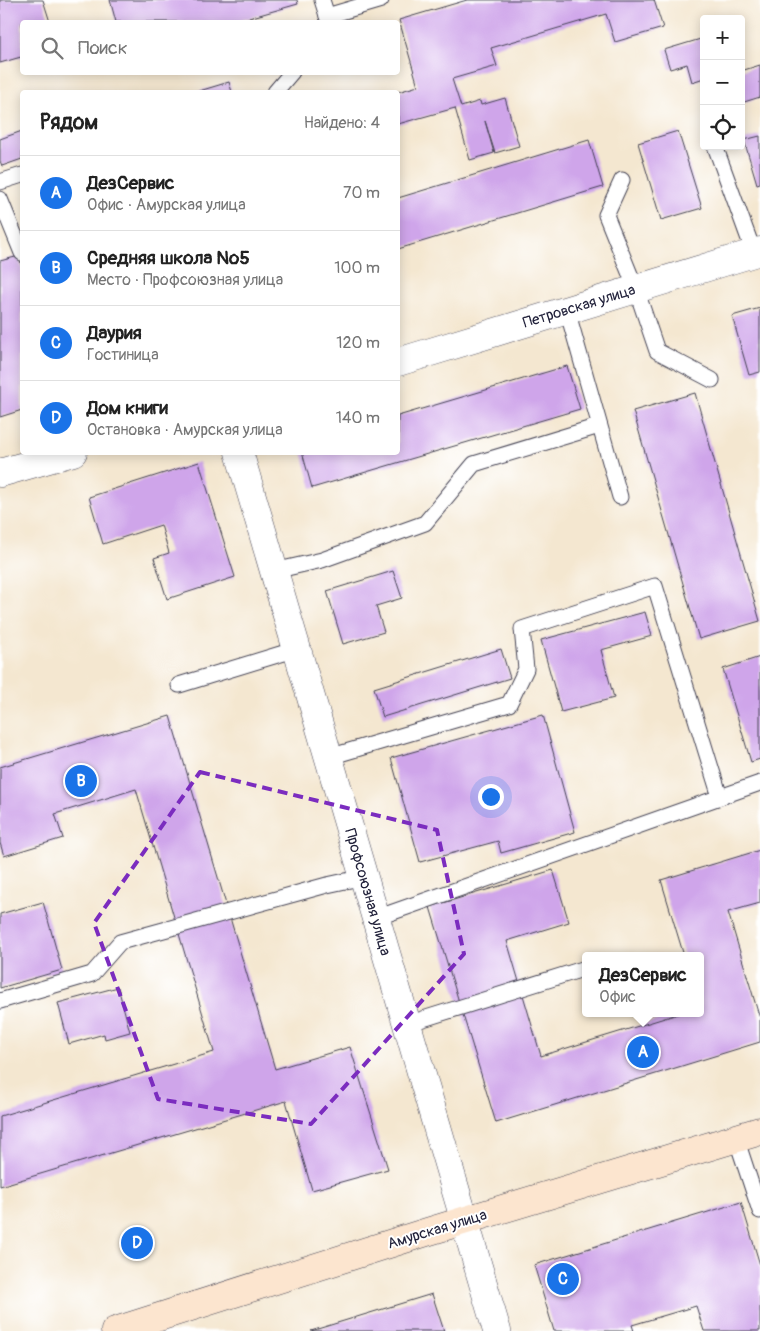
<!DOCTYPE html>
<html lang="ru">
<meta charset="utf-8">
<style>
body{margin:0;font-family:Pangolin,sans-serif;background:#f2f2f2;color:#222}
.controls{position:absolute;right:15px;top:15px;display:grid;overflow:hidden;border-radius:5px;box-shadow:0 2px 12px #0003}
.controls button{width:45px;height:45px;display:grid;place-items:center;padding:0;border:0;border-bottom:1px solid #e0e0e0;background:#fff;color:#222;font:25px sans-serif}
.you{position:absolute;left:490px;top:796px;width:18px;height:18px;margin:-12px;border:4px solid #fff;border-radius:50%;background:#1a73e8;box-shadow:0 0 0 8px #1a73e833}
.badge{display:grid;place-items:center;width:32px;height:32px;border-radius:50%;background:#1a73e8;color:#fff;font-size:16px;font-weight:700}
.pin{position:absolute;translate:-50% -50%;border:2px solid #fff;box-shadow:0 1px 5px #0006}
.popup{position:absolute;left:582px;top:952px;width:122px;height:65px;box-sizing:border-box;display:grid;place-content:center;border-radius:5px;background:#fff;filter:drop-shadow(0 1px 4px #0005);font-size:16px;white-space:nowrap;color:#767676}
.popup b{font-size:19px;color:#222}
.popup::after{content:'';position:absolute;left:50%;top:100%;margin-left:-10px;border:10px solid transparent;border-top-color:#fff}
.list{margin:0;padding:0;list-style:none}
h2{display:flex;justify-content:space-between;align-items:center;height:65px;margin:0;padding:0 20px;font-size:21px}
h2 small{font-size:16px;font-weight:400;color:#767676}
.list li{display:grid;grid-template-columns:32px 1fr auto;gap:15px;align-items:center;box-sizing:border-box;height:75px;padding:0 20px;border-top:1px solid #e0e0e0}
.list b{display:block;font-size:19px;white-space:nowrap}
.list p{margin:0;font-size:16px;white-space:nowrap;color:#767676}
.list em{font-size:16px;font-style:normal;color:#767676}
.icon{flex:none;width:28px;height:28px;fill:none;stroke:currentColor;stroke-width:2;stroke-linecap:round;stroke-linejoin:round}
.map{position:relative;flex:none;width:760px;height:1331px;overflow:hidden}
.search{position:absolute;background:#fff;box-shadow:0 2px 12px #0003;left:20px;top:20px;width:380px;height:55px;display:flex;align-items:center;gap:12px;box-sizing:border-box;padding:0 18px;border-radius:5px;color:#767676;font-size:19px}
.panel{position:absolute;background:#fff;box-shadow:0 2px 12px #0003;left:20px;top:90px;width:380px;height:365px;border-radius:5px}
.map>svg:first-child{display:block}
.building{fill:#cfa5ea}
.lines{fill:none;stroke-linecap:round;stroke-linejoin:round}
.lane-casing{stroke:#424051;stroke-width:17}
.street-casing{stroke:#424051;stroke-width:29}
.secondary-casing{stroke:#424051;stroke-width:29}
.lane{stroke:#fff;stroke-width:15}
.street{stroke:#fff;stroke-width:28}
.secondary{stroke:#fce5cf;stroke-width:28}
.marked{fill:none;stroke:#7b2cbf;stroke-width:4;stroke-dasharray:10 6;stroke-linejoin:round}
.labels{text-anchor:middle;stroke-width:4;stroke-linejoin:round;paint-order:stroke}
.street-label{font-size:15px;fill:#22223b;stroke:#fff}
</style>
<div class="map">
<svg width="760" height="1331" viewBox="0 0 760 1331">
<rect width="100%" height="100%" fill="#fff"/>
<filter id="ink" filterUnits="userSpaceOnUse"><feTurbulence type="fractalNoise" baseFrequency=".02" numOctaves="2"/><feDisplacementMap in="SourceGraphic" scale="10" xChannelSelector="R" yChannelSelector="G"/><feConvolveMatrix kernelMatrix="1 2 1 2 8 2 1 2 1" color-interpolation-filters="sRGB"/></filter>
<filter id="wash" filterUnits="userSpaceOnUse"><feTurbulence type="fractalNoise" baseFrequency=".0096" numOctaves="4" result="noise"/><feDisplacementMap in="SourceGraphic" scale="20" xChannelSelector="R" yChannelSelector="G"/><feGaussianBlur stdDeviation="1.12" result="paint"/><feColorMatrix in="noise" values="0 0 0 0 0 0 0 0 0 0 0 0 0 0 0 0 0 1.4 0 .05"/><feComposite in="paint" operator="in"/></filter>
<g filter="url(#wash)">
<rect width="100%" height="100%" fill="#f4e7d0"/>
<g id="blocks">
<!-- building -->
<g class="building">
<path d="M0,0H43L50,22H22V60L21,57L0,63Z"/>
<path d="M110,0H297L298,4L235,22H116Z"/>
<path d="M467,0H654L663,28L615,42L606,14L491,48L497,66L452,79L461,107L480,101L481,105L505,98L519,146L495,153L485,121L494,153L470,160L455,108L398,124V92L418,86L399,20Z"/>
<path d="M704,38V78L692,82L687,64L670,69L664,50Z"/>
<path d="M760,65V97L741,103V71Z"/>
<path d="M229,82L232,92H196Z"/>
<path d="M22,131V159L2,166L0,161V139Z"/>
<path d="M678,131L702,208L661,220L638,143Z"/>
<path d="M760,136V183L757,184L744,140Z"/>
<path d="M589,140L603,187L398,249V198Z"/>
<path d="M19,256L22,268V410L0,417V261Z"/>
<path d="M760,308V372L749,375L732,316Z"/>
<path d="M567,366L580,409L312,488L302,452H398V416Z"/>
<path d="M695,393L760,621L699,639L633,411Z"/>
<path d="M199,462L235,577L167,599L154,558L169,553L161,525L103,544L89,497Z"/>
<path d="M393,571L402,598L376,606L384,632L343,644L327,591Z"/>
<path d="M645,612L652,636L601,650L614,698L561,712L541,640Z"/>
<path d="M501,649L510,678L383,717L374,688Z"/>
<path d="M760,657V759L751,762L723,669Z"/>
<path d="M543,715L575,832L501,853L498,841L420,862L391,758Z"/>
<path d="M170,716L275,1069L350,1047L388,1169L312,1190L286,1101L0,1186V1116L214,1052L136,789L55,814L63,838L4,856L0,843V767Z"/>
<path d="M760,850V903L728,912L760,1019V1042L496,1123L430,907L553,870L569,922L507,941L541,1056L681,1013H700V956H684L661,880Z"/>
<path d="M43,902L62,970L0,988V914Z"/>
<path d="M118,987L130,1032L105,1039L104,1034L69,1044L58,1003Z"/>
<path d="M741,1202L760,1265V1331H704L696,1306L632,1325L634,1331H554L534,1265Z"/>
<path d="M432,1294L444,1331H311Z"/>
</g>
</g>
</g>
<g filter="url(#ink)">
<use href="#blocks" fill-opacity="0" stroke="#424051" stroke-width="1"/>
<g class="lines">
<defs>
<g id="lane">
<path d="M322,0L329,22"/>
<path d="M327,16L381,0"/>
<path d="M275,92L292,72"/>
<path d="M715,146L754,253"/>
<path d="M622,180L606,215L636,289L657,351L712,380"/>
<path d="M0,182L22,175"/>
<path d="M0,199L22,253"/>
<path d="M567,310L620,497"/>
<path d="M274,571L322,560L425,523L474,464L599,426"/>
<path d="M179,685L297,649"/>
<path d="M329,757L509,704L526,669L522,629L655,586L720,797"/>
<path d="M376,918L760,783"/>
<path d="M0,1001L92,974L120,942L327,885L364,877"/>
<path d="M407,1024L586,968"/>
<path d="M736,1138L760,1211"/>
</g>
<g id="street">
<path d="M398,362L760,251"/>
<path d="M239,452L497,1331"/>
<path d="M0,473L73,452"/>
</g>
<path id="secondary" d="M115,1331L430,1231L760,1131"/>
</defs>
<!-- lane casing -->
<use href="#lane" class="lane-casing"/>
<!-- street casing -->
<use href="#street" class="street-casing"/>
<!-- secondary casing -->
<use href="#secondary" class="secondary-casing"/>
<!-- lane -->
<use href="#lane" class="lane"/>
<!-- street -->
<use href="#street" class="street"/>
<!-- secondary -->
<use href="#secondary" class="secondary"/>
</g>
</g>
<!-- marked area -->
<path class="marked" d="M200,772L437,830L464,954L311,1124L158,1099L94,923Z"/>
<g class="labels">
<!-- street labels -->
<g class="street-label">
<text transform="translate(579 306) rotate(-17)" y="5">Петровская улица</text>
<text transform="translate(368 892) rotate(74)" y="5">Профсоюзная улица</text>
<text transform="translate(437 1229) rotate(-17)" y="5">Амурская улица</text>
</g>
</g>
</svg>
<div class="controls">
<button>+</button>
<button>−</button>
<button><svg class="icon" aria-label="locate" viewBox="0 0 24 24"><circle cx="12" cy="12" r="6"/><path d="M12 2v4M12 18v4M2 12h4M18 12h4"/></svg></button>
</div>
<div class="you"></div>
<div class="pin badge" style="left:643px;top:1052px">A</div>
<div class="popup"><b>ДезСервис</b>Офис</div>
<div class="pin badge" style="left:81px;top:781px">B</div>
<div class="pin badge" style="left:563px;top:1279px">C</div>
<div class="pin badge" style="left:137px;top:1243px">D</div>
<div class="search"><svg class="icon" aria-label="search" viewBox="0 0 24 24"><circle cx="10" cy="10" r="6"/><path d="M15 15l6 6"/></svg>Поиск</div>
<section class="panel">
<h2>Рядом<small>Найдено: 4</small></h2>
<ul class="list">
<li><span class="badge">A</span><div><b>ДезСервис</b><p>Офис · Амурская улица</p></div><em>70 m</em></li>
<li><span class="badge">B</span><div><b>Средняя школа №5</b><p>Место · Профсоюзная улица</p></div><em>100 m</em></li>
<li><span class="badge">C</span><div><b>Даурия</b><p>Гостиница</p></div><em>120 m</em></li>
<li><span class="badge">D</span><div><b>Дом книги</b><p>Остановка · Амурская улица</p></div><em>140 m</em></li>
</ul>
</section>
</div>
